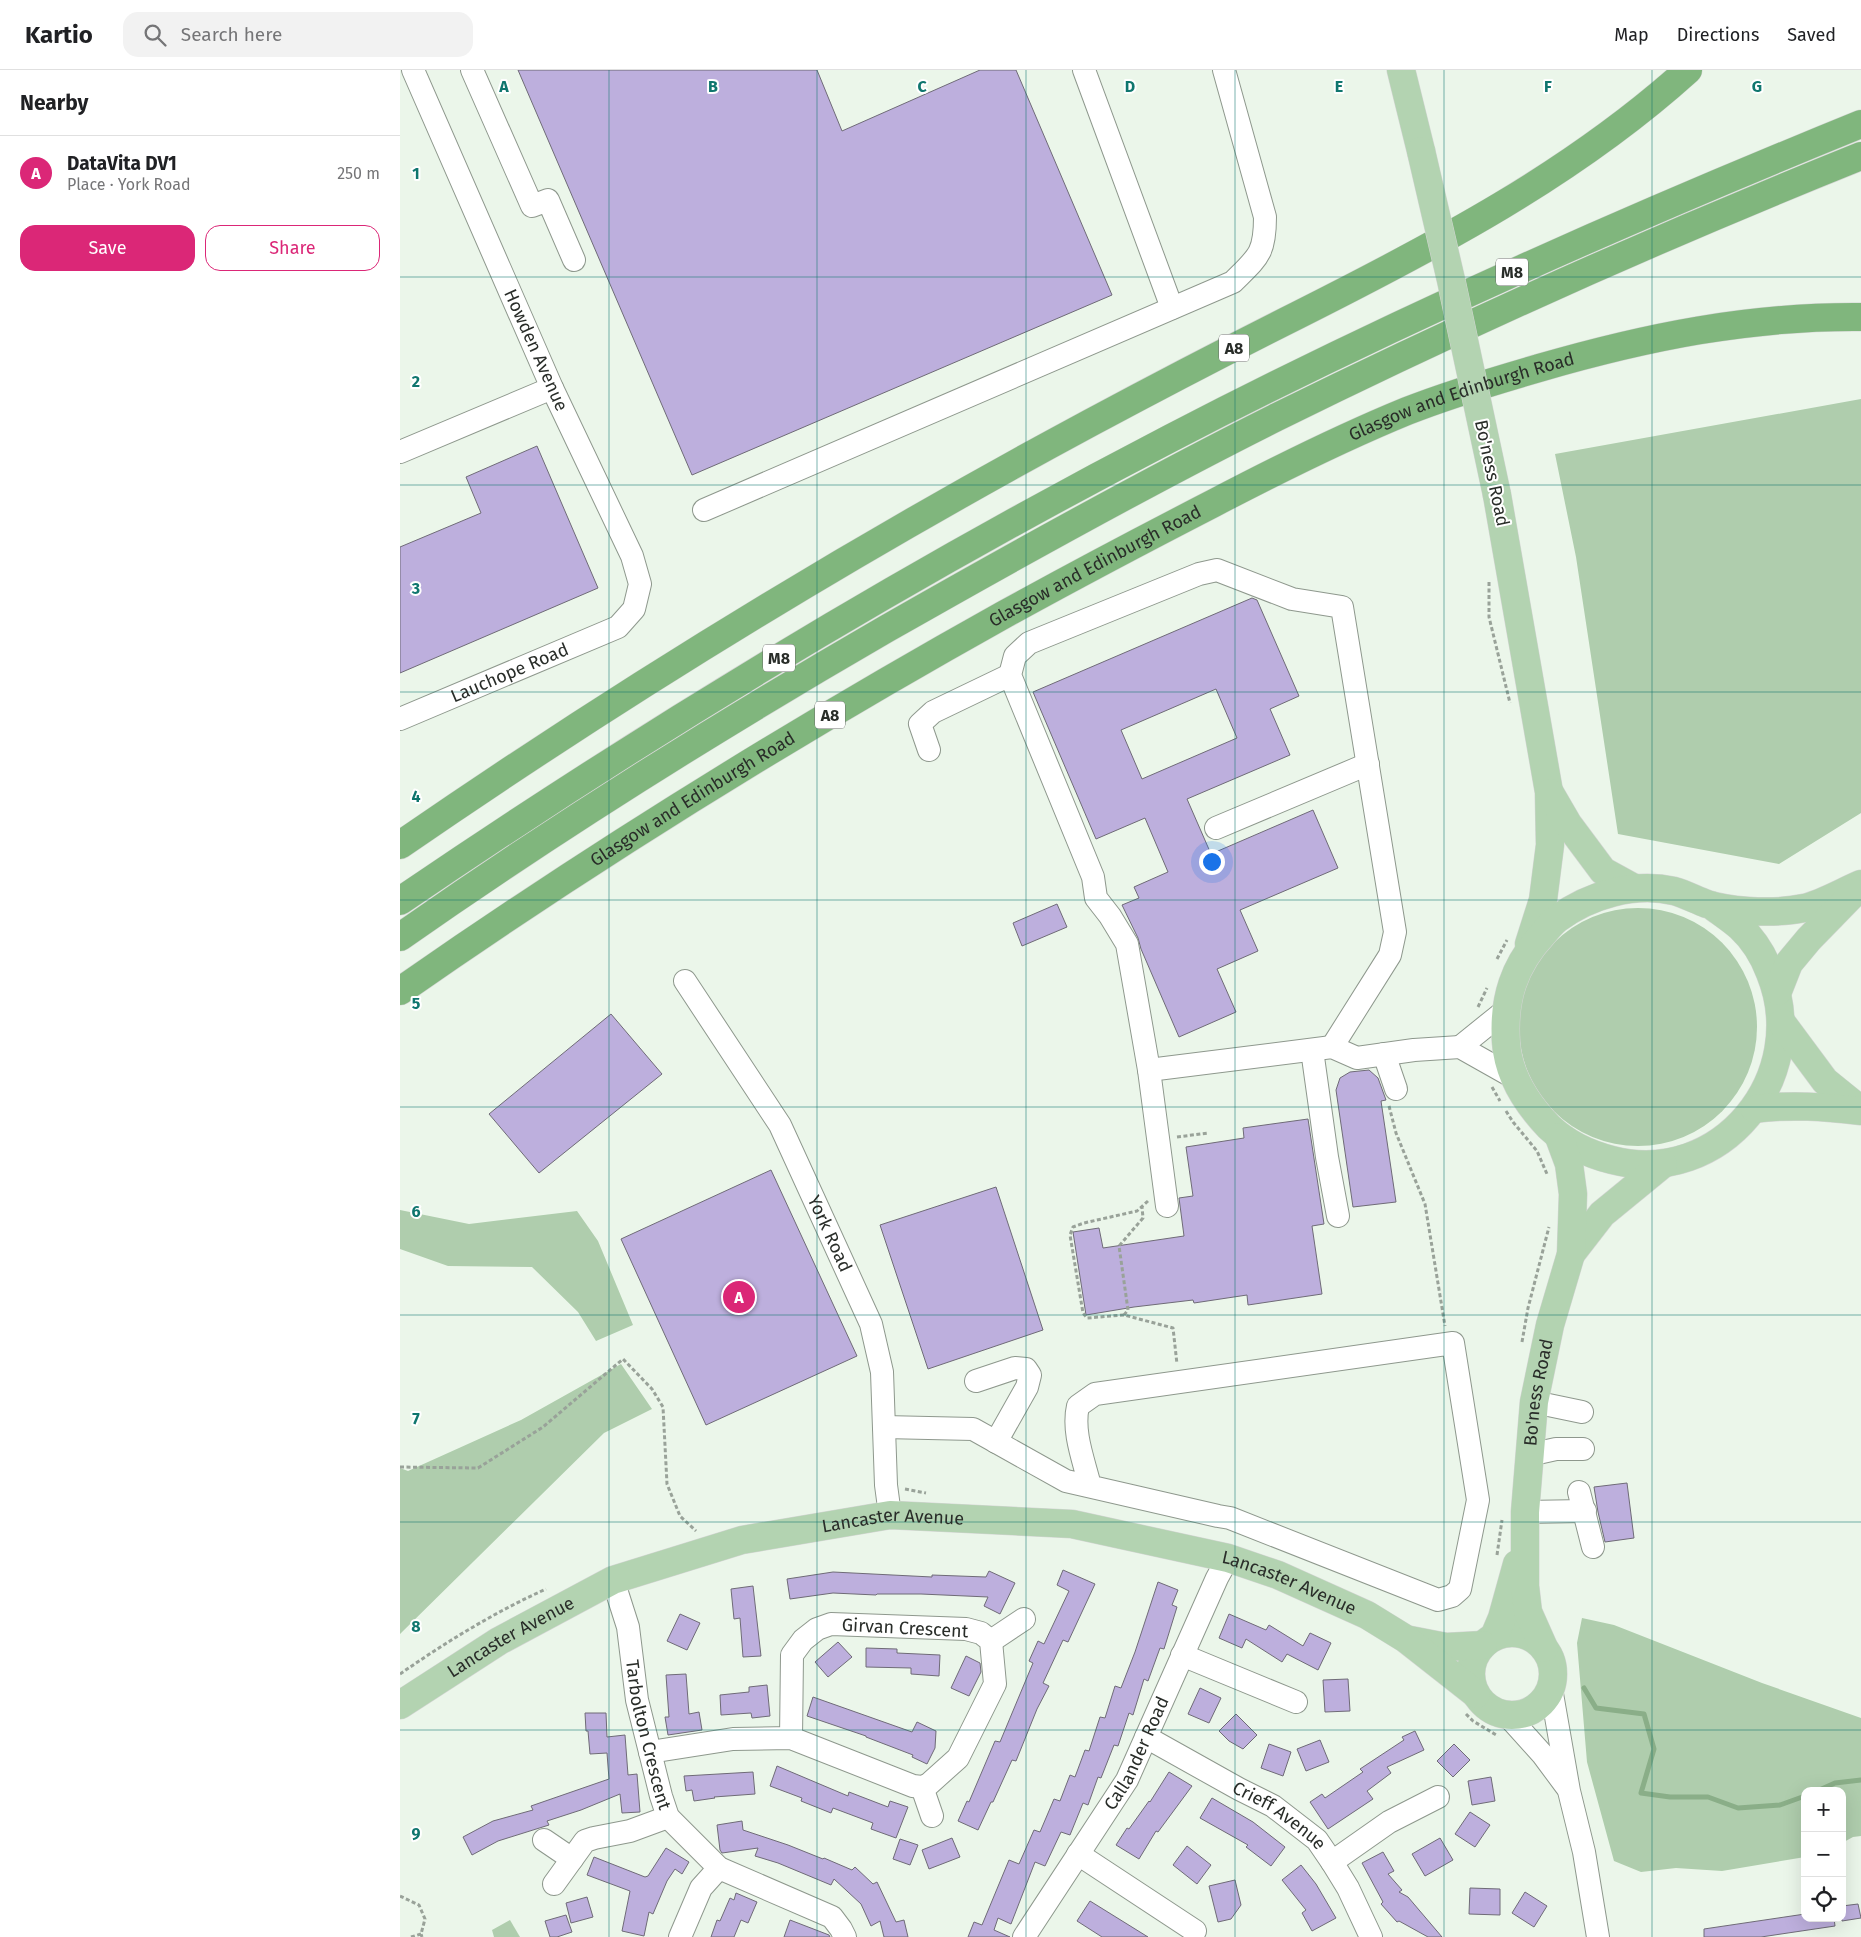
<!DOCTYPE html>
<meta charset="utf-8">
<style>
body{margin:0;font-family:"Fira Sans",sans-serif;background:#f2f2f2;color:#202124}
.controls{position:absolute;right:15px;bottom:15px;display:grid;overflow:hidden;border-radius:10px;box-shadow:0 5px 20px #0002}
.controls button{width:45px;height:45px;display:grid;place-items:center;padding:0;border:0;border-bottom:1px solid #e0e0e0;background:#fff;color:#202124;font:25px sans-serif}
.you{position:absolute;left:811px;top:791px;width:18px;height:18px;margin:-12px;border:4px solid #fff;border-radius:50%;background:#1a73e8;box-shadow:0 0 0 8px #1a73e833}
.badge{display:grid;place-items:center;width:32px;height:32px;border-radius:50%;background:#db2777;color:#fff;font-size:16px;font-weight:700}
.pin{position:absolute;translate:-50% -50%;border:2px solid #fff;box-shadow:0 1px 5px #0006}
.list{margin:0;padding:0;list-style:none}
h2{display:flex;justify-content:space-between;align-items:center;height:65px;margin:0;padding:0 20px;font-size:21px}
h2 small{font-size:16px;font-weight:400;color:#757577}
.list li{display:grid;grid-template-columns:32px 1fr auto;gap:15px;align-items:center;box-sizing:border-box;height:75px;padding:0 20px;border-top:1px solid #e0e0e0}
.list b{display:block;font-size:19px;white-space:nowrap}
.list p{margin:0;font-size:16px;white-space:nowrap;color:#757577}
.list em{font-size:16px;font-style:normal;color:#757577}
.actions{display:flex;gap:10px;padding:15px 20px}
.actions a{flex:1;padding:11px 0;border:1px solid #db2777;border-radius:15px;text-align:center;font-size:18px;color:#db2777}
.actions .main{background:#db2777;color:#fff}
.icon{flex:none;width:28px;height:28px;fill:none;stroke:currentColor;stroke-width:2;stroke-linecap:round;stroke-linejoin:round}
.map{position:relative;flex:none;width:1461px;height:1867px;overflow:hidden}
header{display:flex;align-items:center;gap:30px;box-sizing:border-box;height:70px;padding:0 25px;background:#fff;border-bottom:1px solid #e0e0e0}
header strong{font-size:24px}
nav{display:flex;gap:28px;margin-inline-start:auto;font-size:18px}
.search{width:350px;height:45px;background:#f2f2f2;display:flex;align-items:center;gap:12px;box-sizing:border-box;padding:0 18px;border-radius:15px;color:#757577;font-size:19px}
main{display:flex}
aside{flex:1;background:#fff}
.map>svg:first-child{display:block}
.green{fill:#afcdad}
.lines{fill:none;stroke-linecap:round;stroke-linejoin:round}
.stream{stroke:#8aae88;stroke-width:5}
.building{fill:#bdafdd;stroke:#6f6b77;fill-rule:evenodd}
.minor-casing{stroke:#8e988d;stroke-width:24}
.major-casing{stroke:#d4d5d4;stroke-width:29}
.highway-casing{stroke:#d4d5d4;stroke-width:29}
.path{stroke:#99a299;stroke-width:3;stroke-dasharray:4 2.5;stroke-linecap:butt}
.minor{stroke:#fff;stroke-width:22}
.major{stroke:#b3d3b1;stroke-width:28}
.highway{stroke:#80b67d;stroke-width:28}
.major-bridge-casing{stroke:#d4d5d4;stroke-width:29;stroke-linecap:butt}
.major-bridge{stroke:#b3d3b1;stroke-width:28}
.grid{fill:none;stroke:#0f766e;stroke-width:1;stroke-opacity:0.55}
.labels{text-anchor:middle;stroke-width:4;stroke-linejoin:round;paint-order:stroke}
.shield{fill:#fff;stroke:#696c69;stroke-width:1}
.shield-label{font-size:16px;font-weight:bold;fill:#292d29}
.street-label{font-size:18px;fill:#292d29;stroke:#fff}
.grid-label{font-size:16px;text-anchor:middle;font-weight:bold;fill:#0f766e;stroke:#fff;stroke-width:4;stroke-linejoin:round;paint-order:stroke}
</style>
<header>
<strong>Kartio</strong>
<div class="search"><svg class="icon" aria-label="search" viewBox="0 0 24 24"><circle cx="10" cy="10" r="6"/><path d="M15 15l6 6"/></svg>Search here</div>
<nav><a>Map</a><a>Directions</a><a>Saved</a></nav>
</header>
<main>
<aside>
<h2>Nearby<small></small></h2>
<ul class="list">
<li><span class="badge">A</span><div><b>DataVita DV1</b><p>Place · York Road</p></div><em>250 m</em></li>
</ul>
<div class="actions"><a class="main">Save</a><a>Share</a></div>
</aside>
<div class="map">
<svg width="1461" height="1867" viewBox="0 0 1461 1867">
<rect width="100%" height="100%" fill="#ebf6ea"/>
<!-- green -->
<g class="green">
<path d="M1461,329V743L1379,794L1218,764L1176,487L1155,384Z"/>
<circle cx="1238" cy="957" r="119"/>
<path d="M0,1140L69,1154L177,1141L198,1171L233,1255L196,1271L178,1242L132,1197L48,1196L0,1179Z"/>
<path d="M221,1294L252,1339L204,1363L0,1564V1398L8,1401L121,1350Z"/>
<path d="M1182,1548L1214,1555L1362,1613L1461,1648V1766L1453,1767L1442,1773V1721H1405V1787L1322,1801L1276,1798L1241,1802L1214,1791L1187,1692L1177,1573Z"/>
<path d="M110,1850L120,1867H94L92,1860Z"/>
</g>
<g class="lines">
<!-- stream -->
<g class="stream">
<path d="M1184,1618L1196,1638L1244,1644L1254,1679L1241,1723L1270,1727H1308L1338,1738L1380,1735L1405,1726"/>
<path d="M1417,1721L1435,1713L1461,1710"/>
</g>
</g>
<!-- building -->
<g class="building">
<path d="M118,0H417L442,61L580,0H616L712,225L292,405Z"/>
<path d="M137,376L198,518L0,603V477L81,443L66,407Z"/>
<path d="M852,528L857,530L899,626L870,639L890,685L787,729L811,784L913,740L938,798L840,840L858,881L817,899L836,942L779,967L741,879L738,868L722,835L739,828L734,817L768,802L745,748L696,769L633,622ZM816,619L837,668L742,709L721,660Z"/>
<path d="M657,834L667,857L622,876L613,853Z"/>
<path d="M211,944L262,1004L139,1103L89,1044Z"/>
<path d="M969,1000L978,1008L986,1030L981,1031L996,1132L953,1137L936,1020L940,1008L950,1002Z"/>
<path d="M908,1049L924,1154L912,1156L922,1224L848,1235L847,1225L794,1233L793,1230L734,1237L686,1245L673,1162L699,1158L703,1178L784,1166L779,1128L793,1126L786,1077L844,1068L843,1058Z"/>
<path d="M371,1100L457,1286L306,1355L221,1169Z"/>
<path d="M596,1117L643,1260L528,1299L480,1155Z"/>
<path d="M1227,1413L1234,1468L1205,1472L1198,1442L1194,1417Z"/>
<path d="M663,1500L695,1514L668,1572L663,1570L643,1613L649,1616L637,1639L616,1691L612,1690L593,1732H591L578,1760L558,1751L567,1731L569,1732L595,1671L600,1672L633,1593L629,1591L638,1571L644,1574L669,1521L657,1515Z"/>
<path d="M589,1501L615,1513L600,1544L584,1536L588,1527L521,1524H477L476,1525L433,1523L390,1529L387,1509L433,1502L532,1507V1505L586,1507Z"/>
<path d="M758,1512L778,1520L772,1535L777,1537L764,1579L760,1578L748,1611L744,1609L733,1645L729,1643L718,1676L714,1675L701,1708L698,1707L688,1735L683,1733L670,1765L661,1762L645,1796L635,1792L611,1854L598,1848L594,1860L610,1867H568L574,1852L582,1855L609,1790L619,1794L634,1760L640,1762L654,1729L660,1731L670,1705L675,1707L685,1680L689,1681L700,1647L705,1648L715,1616L721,1618L735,1582Z"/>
<path d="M353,1516L361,1586L343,1587L340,1548L334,1549L331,1519Z"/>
<path d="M280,1544L300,1553L287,1580L267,1571Z"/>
<path d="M829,1544L866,1560L869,1555L903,1576L910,1563L931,1573L918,1600L887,1584L882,1592L846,1569L842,1578L819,1568Z"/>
<path d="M438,1572L452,1587L428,1607L415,1592Z"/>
<path d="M466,1578L497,1579V1583L540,1585L539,1606L511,1604V1598L466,1597Z"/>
<path d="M566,1586L580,1593L581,1602L569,1626L551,1618Z"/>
<path d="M286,1604L289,1644L299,1642L302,1660L268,1665L265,1647H269L266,1605Z"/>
<path d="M948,1609L950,1641L925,1642L923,1610Z"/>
<path d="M367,1615L370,1646L352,1648L351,1643L321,1645L320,1625L349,1622V1617Z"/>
<path d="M800,1618L821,1628L809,1653L788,1644Z"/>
<path d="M413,1627L512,1662L517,1652L536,1661L535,1678L527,1694L512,1687L513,1685L466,1667V1666L407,1646Z"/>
<path d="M185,1643H206L207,1667L225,1665L228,1705L237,1704L240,1742L222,1743L220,1724L181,1740L147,1751L149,1755L98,1771L72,1785L63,1767L93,1751L133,1740L131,1736L209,1709L207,1683L190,1684L188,1661H186Z"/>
<path d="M836,1644L857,1665L843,1679L829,1671L819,1661Z"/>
<path d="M1015,1661L1024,1680L987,1697L991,1703L967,1721L973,1729L928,1759L910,1732L922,1724L925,1728L963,1702L960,1699L1004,1670L1002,1667Z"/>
<path d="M920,1670L929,1692L906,1701L897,1679Z"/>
<path d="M869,1674L891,1682L883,1706L861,1698Z"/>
<path d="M1054,1674L1070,1690L1053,1707L1037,1691Z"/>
<path d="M377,1696L448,1726L449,1722L488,1737L490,1731L508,1737L496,1768L471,1759L473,1753L433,1738L431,1743L401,1731L402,1728L370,1716Z"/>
<path d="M353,1702L355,1724L314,1727L315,1728L294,1731L292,1720L286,1721L284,1706Z"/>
<path d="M769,1702L792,1716L758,1762L756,1761L739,1789L716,1775L727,1758L729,1759L749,1731L750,1732Z"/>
<path d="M1091,1707L1095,1731L1072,1735L1068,1711Z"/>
<path d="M812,1728L853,1752L885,1777L871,1796L846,1777L848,1775L800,1748Z"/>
<path d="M1070,1742L1090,1755L1075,1777L1055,1764Z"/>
<path d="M342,1751L343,1760L388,1775L423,1789L424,1788L452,1800L455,1797L473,1814L477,1812L496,1852L504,1850L508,1867H484L480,1851L471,1856L461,1834L434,1809L431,1815L378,1793L355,1786L358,1778L322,1783L320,1780L317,1755Z"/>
<path d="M552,1768L560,1787L529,1799L522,1780Z"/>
<path d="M1040,1768L1053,1790L1025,1806L1012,1784Z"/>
<path d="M500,1769L518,1775L510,1795L493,1789Z"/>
<path d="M787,1776L811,1795L797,1814L773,1795Z"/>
<path d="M266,1778L289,1792L282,1804L275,1799L267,1811L253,1844L249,1842L244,1866L222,1861L230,1821L187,1805L194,1787L245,1807L248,1806Z"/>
<path d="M983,1782L994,1801L988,1804L1002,1820L999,1822L1008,1827L1042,1867H1028L999,1851L997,1852L981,1834L983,1832L962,1793Z"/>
<path d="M901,1795L916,1814L936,1848L912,1861L902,1843L906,1840L882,1810Z"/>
<path d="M835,1810L841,1835L831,1849L818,1852L809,1816Z"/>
<path d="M1070,1818L1100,1819V1845L1069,1844Z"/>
<path d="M1125,1822L1147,1836L1134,1857L1112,1843Z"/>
<path d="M336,1823L357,1832L348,1853L341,1850L334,1867H311L317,1850L320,1851L330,1828L334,1830Z"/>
<path d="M187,1827L193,1847L171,1853L166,1833Z"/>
<path d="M690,1831L748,1867H702L677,1851Z"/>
<path d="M1458,1834L1461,1848L1442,1851V1836Z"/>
<path d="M1405,1844V1848H1434L1435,1856L1361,1867H1304V1859Z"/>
<path d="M166,1845L172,1862L157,1867H150L145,1851Z"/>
<path d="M390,1850L429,1865L430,1867H384Z"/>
</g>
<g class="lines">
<defs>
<g id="minor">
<path d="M72,0L132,136L148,130L174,190"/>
<path d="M684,0L772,238"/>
<path d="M0,382L152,318"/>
<path d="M304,440L833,212C858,187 865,184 865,147L824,0"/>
<path id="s1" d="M0,649L218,557L234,539L240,514L232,486L152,318L13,0"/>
<path d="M529,680L520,654L533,642L610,605"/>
<path d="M816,758L968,694"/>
<path id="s2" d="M285,911L380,1055L471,1254L482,1302L486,1415L490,1445"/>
<path d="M1060,977L1106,940"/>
<path d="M912,980L927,1087L938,1146"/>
<path d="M984,984L996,1019"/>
<path d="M749,1000L932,977L957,988L1014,980L1060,977L1115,1008"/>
<path d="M767,1136L749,1000L727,874L710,846L696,828L693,807L610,605L615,586L629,573L799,504L817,500L892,529L942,537L995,862L990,885L932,977"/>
<path d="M576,1311L615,1298L626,1299L630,1305L627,1317L596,1372"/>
<path d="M1134,1332L1182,1342"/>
<path d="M484,1357L573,1359L666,1411L818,1446L830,1448L1038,1530L1052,1526L1060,1519L1078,1430L1053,1273L695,1324L678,1336C672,1362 684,1391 690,1416"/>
<path d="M1129,1385L1156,1379H1183"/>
<path d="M1179,1422L1193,1477"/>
<path d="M1125,1442L1185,1441"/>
<path id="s3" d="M213,1510L228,1557L237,1630L261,1726L268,1747L319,1798L432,1847L441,1859L445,1867"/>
<path d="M591,1571L624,1549"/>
<path d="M782,1585L896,1632"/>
<path d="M1151,1618L1169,1721L1184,1782L1198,1867"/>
<path d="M1107,1645L1143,1685L1166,1716"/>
<path id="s4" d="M746,1667L839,1719L873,1736L917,1770L932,1792L948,1818L971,1867"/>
<path d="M250,1682L333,1669L391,1668L513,1716L522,1717L529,1714L558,1688L595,1614L591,1571L581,1563L566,1559L431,1554L417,1559L403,1570L392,1585L391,1668"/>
<path d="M522,1717L532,1746"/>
<path d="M144,1770L172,1789"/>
<path d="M678,1784L795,1861"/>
<path d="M932,1792L989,1752L1038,1727"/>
<path d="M154,1814L185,1771L194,1768L230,1761L268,1747"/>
<path d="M280,1867L301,1818L319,1798"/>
<path id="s5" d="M624,1867L727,1710L817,1508L828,1488"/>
</g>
<g id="major">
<path d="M1001,0L1021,81"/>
<path d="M1097,425L1149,722L1150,775L1143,830L1129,874"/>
<path d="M1150,723L1168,754L1203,801L1234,818"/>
<path d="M1311,835C1320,842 1331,849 1340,857C1353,869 1364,887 1370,903C1412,1006 1321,1118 1212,1090C1188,1084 1167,1074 1149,1057C1127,1034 1108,1005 1106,972C1103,929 1114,895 1143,864C1147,859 1152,853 1157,849C1189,825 1234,812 1274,821C1285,824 1296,830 1307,834C1319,838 1335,840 1348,841C1366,842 1386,842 1404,838C1422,834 1444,821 1461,814"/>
<path d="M1378,921L1389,893L1409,869L1454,823"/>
<path d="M1382,953L1425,1011L1461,1040"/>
<path d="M1355,1039C1391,1034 1425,1037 1461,1041"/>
<path d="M1171,1184L1202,1144L1263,1094"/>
<circle cx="1112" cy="1604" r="41"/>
<path d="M1094,1567L1102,1548L1117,1494"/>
<path d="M1010,1570L1046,1577L1083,1575"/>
<path id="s6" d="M1144,1578L1128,1542L1125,1516V1442L1134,1332L1150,1255L1171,1184L1173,1124L1169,1094L1159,1067"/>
<path id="s7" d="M0,1635L99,1571L213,1510L342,1470L490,1445L672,1454L828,1488L878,1505L967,1545L1006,1569L1076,1624"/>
</g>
<g id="highway">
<path d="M0,775C222,622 452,481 690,353C759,316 828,280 898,245C1035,176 1173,104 1288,0"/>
<path d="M0,831C248,662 505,506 771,368C996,251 1227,149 1461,54"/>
<path d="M0,867C157,757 320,655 486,559C614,486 743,414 875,348C1067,253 1262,166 1461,86"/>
<path id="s8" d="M0,921C195,785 397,660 605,544C674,506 744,469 814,433C877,400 941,368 1007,341C1050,324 1094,311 1139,298C1246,267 1349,246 1461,247"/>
</g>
</defs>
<!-- minor casing -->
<use href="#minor" class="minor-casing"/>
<!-- major casing -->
<use href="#major" class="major-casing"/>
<!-- highway casing -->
<use href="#highway" class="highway-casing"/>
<!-- path -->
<g class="path">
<path d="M1089,512V547L1110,633"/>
<path d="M1097,889L1107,870"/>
<path d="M1078,937L1087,918"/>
<path d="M1092,1017L1100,1031"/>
<path d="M989,1036L996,1063L1025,1134L1045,1256"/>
<path d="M1106,1041L1113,1052L1137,1081L1147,1104"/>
<path d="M777,1067L808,1063"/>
<path d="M748,1131L737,1141L684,1153L673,1157L670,1165L683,1243L687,1248L724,1245L773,1258L777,1294"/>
<path d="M724,1245L728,1240L719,1176L743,1148L742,1137"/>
<path d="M1122,1272L1128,1238L1149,1157"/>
<path d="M0,1397L78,1398L143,1357L223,1289L252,1319L263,1337L267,1414L280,1446L296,1461"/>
<path d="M505,1419L526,1423"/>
<path d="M1097,1485L1102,1450"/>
<path d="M0,1604C46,1572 95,1542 146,1519"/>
<path d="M1066,1644L1073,1651L1098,1666"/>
<path d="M0,1826L19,1835L25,1849L21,1864L22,1867"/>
<path d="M11,1867L21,1864"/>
</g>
<!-- minor -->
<use href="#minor" class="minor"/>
<!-- major -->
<use href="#major" class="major"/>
<!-- highway -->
<use href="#highway" class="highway"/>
<defs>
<path id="major-bridge" d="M1021,81L1051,210L1097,425"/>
</defs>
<!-- major-bridge casing -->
<use href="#major-bridge" class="major-bridge-casing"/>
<!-- major-bridge -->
<use href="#major-bridge" class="major-bridge"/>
</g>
<!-- grid -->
<path class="grid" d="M209,0V1867M417,0V1867M626,0V1867M835,0V1867M1044,0V1867M1252,0V1867M0,207H1461M0,415H1461M0,622H1461M0,830H1461M0,1037H1461M0,1245H1461M0,1452H1461M0,1660H1461"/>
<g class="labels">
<!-- shield labels -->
<g class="shield">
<rect x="1096" y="188.5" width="32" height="27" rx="4"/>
<rect x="819" y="264.5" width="30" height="27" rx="4"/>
<rect x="363" y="574.5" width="32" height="27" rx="4"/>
<rect x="415" y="631.5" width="30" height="27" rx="4"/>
</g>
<g class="shield-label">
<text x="1112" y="208">M8</text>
<text x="834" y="284">A8</text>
<text x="379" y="594">M8</text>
<text x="430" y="651">A8</text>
</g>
<!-- street labels -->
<g class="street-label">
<text transform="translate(136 280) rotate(66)" y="6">Howden Avenue</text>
<text dy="6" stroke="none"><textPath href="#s8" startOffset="1220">Glasgow and Edinburgh Road</textPath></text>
<text transform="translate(1092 403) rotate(78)" y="6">Bo'ness Road</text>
<text dy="6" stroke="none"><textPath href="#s8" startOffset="815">Glasgow and Edinburgh Road</textPath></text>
<text dy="6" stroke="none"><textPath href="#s1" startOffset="119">Lauchope Road</textPath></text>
<text dy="6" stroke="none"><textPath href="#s8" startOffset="350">Glasgow and Edinburgh Road</textPath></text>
<text dy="6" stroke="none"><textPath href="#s2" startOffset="292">York Road</textPath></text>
<text dy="6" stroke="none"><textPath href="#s6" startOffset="260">Bo'ness Road</textPath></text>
<text dy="6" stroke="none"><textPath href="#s7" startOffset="535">Lancaster Avenue</textPath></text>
<text dy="6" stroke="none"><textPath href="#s7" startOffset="940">Lancaster Avenue</textPath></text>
<text transform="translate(505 1558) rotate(3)" y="6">Girvan Crescent</text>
<text dy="6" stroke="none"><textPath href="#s7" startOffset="130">Lancaster Avenue</textPath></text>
<text dy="6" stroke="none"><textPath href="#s3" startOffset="159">Tarbolton Crescent</textPath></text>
<text dy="6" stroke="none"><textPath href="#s5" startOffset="216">Callander Road</textPath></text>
<text dy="6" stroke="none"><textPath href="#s4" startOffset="155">Crieff Avenue</textPath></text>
</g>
</g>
<g class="grid-label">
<text x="104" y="22">A</text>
<text x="313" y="22">B</text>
<text x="522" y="22">C</text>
<text x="730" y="22">D</text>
<text x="939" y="22">E</text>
<text x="1148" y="22">F</text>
<text x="1357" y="22">G</text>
<text x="16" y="109">1</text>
<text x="16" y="317">2</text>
<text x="16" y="524">3</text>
<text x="16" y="732">4</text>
<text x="16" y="939">5</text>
<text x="16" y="1147">6</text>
<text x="16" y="1354">7</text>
<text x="16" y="1562">8</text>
<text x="16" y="1769">9</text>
</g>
</svg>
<div class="controls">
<button>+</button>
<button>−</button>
<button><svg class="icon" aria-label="locate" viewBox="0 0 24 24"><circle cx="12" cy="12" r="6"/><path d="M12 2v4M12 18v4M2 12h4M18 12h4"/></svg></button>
</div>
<div class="you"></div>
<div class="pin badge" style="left:339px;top:1227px">A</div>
</div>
</main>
